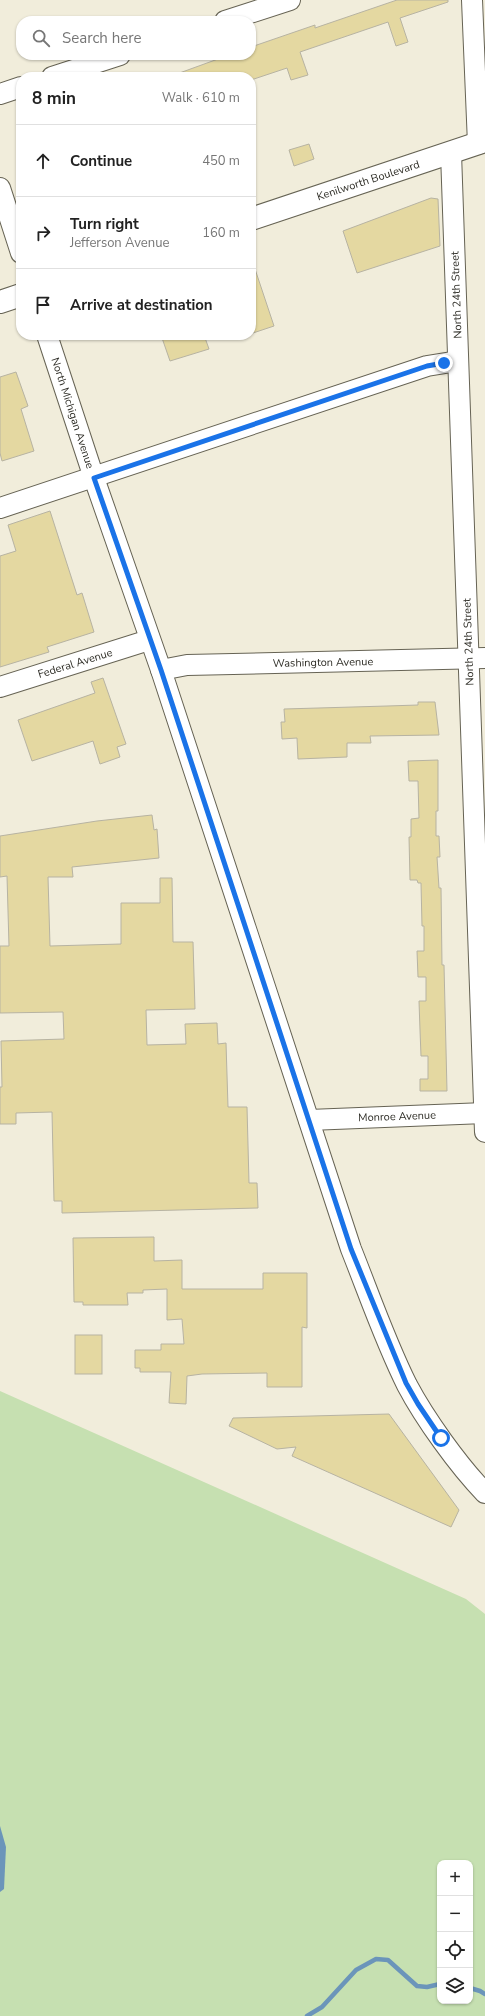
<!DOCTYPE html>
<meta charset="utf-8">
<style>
body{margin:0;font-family:"Nunito Sans",sans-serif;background:#f6f6f6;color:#222}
.controls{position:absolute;right:12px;bottom:12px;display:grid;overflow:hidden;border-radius:8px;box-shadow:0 1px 3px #0004}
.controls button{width:36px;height:36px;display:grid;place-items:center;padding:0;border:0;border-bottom:1px solid #e0e0e0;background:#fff;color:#222;font:20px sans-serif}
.stop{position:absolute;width:12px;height:12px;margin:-9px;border:3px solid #1a73e8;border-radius:50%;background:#fff}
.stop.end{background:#1a73e8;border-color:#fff;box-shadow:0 1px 4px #0008}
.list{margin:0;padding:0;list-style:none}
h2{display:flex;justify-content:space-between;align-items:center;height:52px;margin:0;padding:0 16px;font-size:17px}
h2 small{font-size:13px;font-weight:400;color:#767676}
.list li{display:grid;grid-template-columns:26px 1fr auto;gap:12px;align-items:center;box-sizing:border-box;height:72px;padding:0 16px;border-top:1px solid #e0e0e0}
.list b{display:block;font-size:15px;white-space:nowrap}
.list p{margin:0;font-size:13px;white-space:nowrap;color:#767676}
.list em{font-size:13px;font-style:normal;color:#767676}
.icon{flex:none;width:22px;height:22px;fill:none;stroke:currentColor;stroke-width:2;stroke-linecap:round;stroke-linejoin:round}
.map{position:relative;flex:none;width:485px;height:2016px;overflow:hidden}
.search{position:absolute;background:#fff;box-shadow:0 1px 3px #0004;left:16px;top:16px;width:240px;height:44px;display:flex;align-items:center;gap:10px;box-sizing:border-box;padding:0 14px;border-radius:16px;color:#767676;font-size:15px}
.panel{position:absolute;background:#fff;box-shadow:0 1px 3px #0004;left:16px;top:72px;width:240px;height:268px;border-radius:16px}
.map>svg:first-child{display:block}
.green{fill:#c6e0b1;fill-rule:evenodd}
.water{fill:#6b95ba}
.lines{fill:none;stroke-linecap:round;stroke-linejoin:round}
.stream{stroke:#6b95ba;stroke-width:4.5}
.building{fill:#e4d8a1;stroke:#b7b3a2}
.minor-casing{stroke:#666354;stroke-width:22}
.major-casing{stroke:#666354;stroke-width:24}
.minor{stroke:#fff;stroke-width:20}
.major{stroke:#fff;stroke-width:22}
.route{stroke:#1a73e8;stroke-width:5}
.labels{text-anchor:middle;stroke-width:4;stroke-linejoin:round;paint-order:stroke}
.street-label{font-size:11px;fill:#2e2d26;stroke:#fff}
</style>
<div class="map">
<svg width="485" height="2016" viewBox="0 0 485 2016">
<rect width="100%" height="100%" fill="#f1eddb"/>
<!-- green -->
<path class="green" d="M0,1391L466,1599L485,1614V2016H0ZM440,1863H470V2001H440Z"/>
<!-- water -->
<path class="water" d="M0,1826L6,1847L4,1889L0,1892Z"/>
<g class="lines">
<!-- stream -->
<g class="stream">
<path d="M470,1988L480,1991L485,1994"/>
<path d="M307,2016L322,2007L356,1970L376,1959L388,1960L417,1986L427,1987L440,1984"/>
</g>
</g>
<!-- building -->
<g class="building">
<path d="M397,0H448V2L400,18L408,42L396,46L388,22L300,52L308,75L291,80L287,68L251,80V77H174V75L229,55H251V47L315,25V28Z"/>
<path d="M309,144L314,159L294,166L289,150Z"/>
<path d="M431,198L438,199L440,246L357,273L343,231Z"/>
<path d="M251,263H253L274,326L253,333L251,326Z"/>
<path d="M161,335H204L209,349L170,361Z"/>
<path d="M16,372L28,406L21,409L34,451L2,461L0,453V377Z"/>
<path d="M50,511L77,595L82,593L94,632L47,647L49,652L0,667V556L16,551L8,525Z"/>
<path d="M103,678L126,744L117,747L120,757L100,764L93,741L32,761L18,720L95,693L91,682Z"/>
<path d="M418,702H435L439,735L370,736L371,743H347V757L298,759L297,738L282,739L281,722H285L284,709L387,706L418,705Z"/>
<path d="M438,760V811H436V836H439L440,857H437L439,888H441L442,965H444L447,1091H420V1079H428V1056H421L420,1030L419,1001H426V977H418L417,951H424V926H422L421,883H418L417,880H410L409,837H411V819L419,818L418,781H409L408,761Z"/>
<path d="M152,815L154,830L157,829L159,858L72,867L73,877H48L50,946L121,944V903H160V878H172L173,942H193L195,1009L146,1010L147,1045L186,1044L185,1024L217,1023L218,1044L226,1043L228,1107H247L249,1183H257L258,1208L62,1213V1201H54L52,1112L16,1113V1124H0V1087H2L1,1041L64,1039L63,1012L0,1013V946H9L7,876L0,877V836L97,821Z"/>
<path d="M154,1237V1261L182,1260V1289H263V1273H307V1328L302,1327V1387H267V1373L202,1374L187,1376L186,1404L169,1403L171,1372H140V1368H135V1350H161V1344H184L182,1319L167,1320V1289L143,1290V1293H127L128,1305H83V1302H74L73,1238Z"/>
<rect x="75" y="1335" width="27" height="39"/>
<path d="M389,1414L459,1510L451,1527L292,1456L296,1447L277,1449L229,1426L233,1418Z"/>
</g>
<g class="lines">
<defs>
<g id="minor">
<path d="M472,0L478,144"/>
<path d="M225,21L290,0"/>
<path d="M52,77L120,55"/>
<path d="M0,94L21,87"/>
<path d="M451,153L485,1132"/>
<path d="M0,188L21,253"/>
<path d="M47,335L94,478L161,670L351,1249C369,1294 385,1341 407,1385C425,1419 458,1465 485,1493"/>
<path d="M0,508L427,366L458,361"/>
<path d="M161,670L187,665L485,658"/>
<path d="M0,687L149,640"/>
<path d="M309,1120L485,1113"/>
</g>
<g id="major">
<path d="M251,219L485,141"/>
<path d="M0,302L21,295"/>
</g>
</defs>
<!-- minor casing -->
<use href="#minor" class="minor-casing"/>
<!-- major casing -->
<use href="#major" class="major-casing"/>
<!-- minor -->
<use href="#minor" class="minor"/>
<!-- major -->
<use href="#major" class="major"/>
</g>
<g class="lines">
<!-- route -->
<path class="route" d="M441,1438L418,1404L406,1383L351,1249L161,670L94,478L427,366L444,363"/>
</g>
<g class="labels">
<!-- street labels -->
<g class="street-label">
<text transform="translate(368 180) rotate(-18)" y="4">Kenilworth Boulevard</text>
<text transform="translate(456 295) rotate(-92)" y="4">North 24th Street</text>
<text transform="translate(73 413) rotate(72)" y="4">North Michigan Avenue</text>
<text transform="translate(468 642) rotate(-92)" y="4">North 24th Street</text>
<text transform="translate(323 662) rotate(-1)" y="4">Washington Avenue</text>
<text transform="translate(75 663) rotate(-17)" y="4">Federal Avenue</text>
<text transform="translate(397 1116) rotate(-2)" y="4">Monroe Avenue</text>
</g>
</g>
</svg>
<div class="controls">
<button>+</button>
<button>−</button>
<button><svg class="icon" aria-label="locate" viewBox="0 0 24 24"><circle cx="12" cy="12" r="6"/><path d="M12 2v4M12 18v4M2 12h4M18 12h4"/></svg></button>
<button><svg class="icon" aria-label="layers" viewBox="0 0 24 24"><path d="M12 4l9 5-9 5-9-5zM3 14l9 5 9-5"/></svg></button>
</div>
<div class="stop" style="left:441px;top:1438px"></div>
<div class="stop end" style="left:444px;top:363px"></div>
<div class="search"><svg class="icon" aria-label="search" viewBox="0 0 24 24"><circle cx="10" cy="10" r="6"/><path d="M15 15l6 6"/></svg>Search here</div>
<section class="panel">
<h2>8 min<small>Walk · 610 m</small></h2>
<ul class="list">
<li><svg class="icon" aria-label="ahead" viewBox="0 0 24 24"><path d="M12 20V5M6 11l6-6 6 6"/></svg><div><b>Continue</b></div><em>450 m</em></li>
<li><svg class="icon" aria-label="right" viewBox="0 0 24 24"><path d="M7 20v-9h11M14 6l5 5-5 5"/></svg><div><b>Turn right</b><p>Jefferson Avenue</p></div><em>160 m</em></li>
<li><svg class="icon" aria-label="arrive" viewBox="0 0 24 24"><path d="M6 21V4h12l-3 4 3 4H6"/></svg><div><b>Arrive at destination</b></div></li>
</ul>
</section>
</div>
